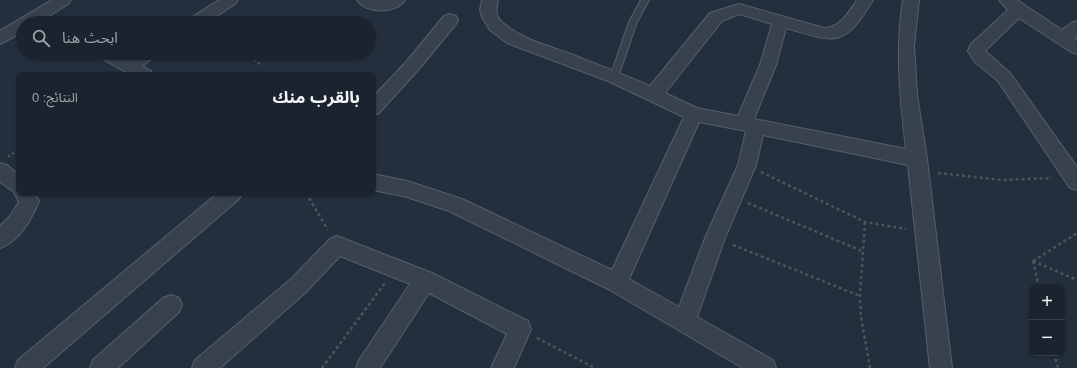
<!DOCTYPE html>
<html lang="ar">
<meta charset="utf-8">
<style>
body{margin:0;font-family:Helvetica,"Noto Sans Arabic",sans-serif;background:#242b36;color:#f1f3f6;direction:rtl}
.controls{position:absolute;right:12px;bottom:12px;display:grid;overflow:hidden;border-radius:8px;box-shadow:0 1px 3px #0004}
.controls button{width:36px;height:36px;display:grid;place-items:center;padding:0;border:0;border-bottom:1px solid #39404a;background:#1b232e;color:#f1f3f6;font:20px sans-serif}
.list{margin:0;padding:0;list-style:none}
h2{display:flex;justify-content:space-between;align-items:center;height:52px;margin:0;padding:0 16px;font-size:17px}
h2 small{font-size:13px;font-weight:400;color:#a0a4aa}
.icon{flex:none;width:22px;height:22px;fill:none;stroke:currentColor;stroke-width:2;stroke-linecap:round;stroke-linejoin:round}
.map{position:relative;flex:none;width:1077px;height:368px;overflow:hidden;direction:ltr}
.search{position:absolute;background:#1b232e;box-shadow:0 1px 3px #0004;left:16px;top:16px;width:360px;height:44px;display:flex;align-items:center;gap:10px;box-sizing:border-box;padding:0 14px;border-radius:22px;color:#a0a4aa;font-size:15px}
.panel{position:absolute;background:#1b232e;box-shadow:0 1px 3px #0004;left:16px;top:72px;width:360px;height:124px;border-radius:8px;direction:rtl}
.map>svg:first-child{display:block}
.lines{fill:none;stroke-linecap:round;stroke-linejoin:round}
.lane-casing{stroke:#565f6c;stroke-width:2}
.street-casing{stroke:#565f6c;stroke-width:2}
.path-far1{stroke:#44595c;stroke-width:2;stroke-dasharray:2.5 2.5;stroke-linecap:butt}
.path{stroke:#44595c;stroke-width:2.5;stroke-dasharray:3 3;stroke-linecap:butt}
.lane{fill:#38414e;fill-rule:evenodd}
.street{fill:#38414e;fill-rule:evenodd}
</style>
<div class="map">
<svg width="1077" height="368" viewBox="0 0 1077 368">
<rect width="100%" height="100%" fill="#242f3e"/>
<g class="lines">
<defs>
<path id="lane" d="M641,0H649L637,22L618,77L614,80L611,79L610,77L629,22Z"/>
<g id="street">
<path d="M52,0H71L68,4L38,23H23V32L0,44V31Z"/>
<path d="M219,0H238L235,4L206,23H187L189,19Z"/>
<path d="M357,0H405C396,14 366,14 357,0Z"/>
<path d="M482,0H498C496,9 495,16 502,22C520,39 546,45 568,53C596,64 623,74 650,86L710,13L739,4L824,28C841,27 848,13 857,0H873C844,48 836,43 786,28L776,65L754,119L906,149C900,99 895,50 903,0H919L914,46L917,95L927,159L952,368H930L908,165L763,135L756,165L725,238L697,317L773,360L776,368H743L610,290L449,211L407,197L373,190V174L407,181L462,199L612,270L684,117L608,81L507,43L490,30L482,17L480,10ZM739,14L772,24L760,65L738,116L697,108L665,93L722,21ZM699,122L746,131L738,165L705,238L679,307L629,279Z"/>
<path d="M999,0H1017L1062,30L1071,23L1077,21V35L1074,38L1077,40V54L1071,52L1019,18L985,51L1010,73L1077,167V190L1070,188L998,81L975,62L968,51L971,44L1008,10Z"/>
<path d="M450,14L456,16L458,20L456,24L418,70L379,113L373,115V97L406,62L444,16Z"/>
<path d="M97,53H119L128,58L136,53H156L154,57L142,66L151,71L153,75H131L99,57Z"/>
<path d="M0,163L7,165L19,175V193H34L39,201C31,220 20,241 0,248V226L10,216L19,202L14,192L0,182Z"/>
<path d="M218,193H242L239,199L43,368H15L18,360Z"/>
<path d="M337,236L432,273L528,321L531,329L514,368H491L507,334L429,293L380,368H356L359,360L410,284L340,256L305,293L220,368H192L195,360L291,279L330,239Z"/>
<path d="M171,295L179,298L182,305L179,312L118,368H90L93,360L163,298Z"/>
</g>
</defs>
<!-- lane casing -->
<use href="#lane" class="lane-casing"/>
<!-- street casing -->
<use href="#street" class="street-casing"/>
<!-- path-far1 -->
<g class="path-far1">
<path d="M246,53L262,66"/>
<path d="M8,157L19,149"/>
</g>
<!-- path -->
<g class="path">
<path d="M761,172L865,222L906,229"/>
<path d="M938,173L1002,180L1052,178"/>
<path d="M306,193L328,230"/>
<path d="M748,203L862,251"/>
<path d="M865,222L860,296L861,317L870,368"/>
<path d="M733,245L860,296"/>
<path d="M1033,261L1077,233"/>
<path d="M1033,261L1077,280"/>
<path d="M1033,261L1039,287"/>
<path d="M537,338L595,368"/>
<path d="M1054,353L1058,368"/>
<path d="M322,368L385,283"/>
</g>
<!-- lane -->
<use href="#lane" class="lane"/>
<!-- street -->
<use href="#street" class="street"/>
</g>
</svg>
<div class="controls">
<button>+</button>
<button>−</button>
</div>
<div class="search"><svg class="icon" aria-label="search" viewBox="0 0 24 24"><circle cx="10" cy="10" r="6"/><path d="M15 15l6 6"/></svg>ابحث هنا</div>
<section class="panel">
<h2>بالقرب منك<small>النتائج: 0</small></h2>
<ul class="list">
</ul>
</section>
</div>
